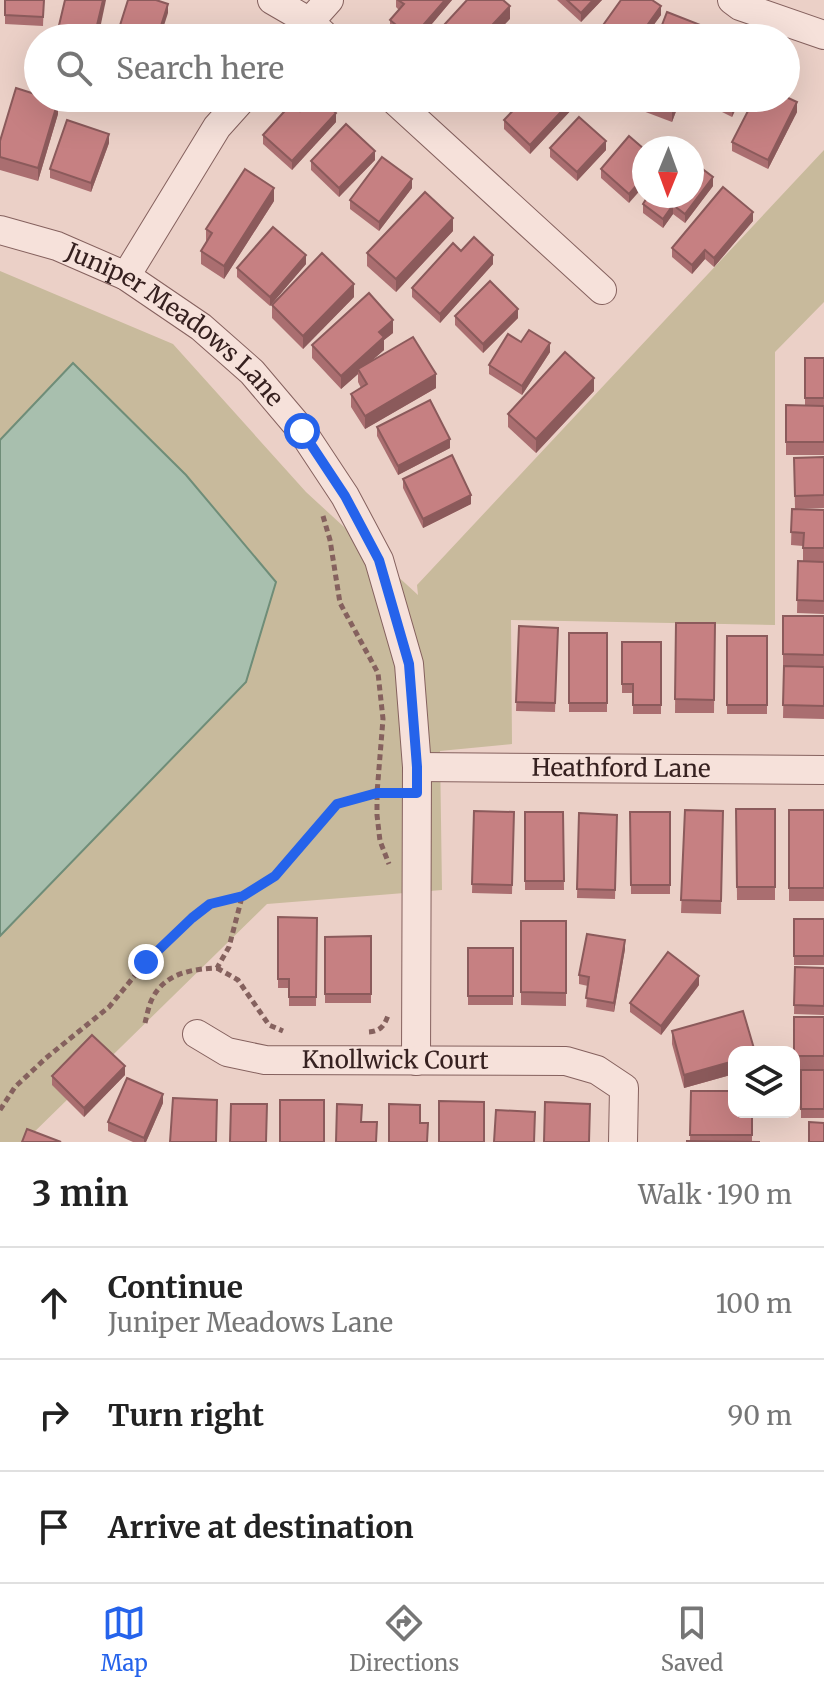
<!DOCTYPE html>
<meta charset="utf-8">
<style>
body{margin:0;font-family:Merriweather,serif;background:#f6f6f6;color:#222}
.controls{position:absolute;right:24px;bottom:24px;display:grid;overflow:hidden;border-radius:16px;box-shadow:0 8px 32px #0002}
.controls button{width:72px;height:72px;display:grid;place-items:center;padding:0;border:0;border-bottom:2px solid #e0e0e0;background:#fff;color:#222;font:40px sans-serif}
.compass{position:absolute;left:632px;top:136px;width:72px;height:72px;border-radius:50%;background:#fff;box-shadow:0 8px 32px #0002;rotate:181deg}
.stop{position:absolute;width:24px;height:24px;margin:-18px;border:6px solid #2563eb;border-radius:50%;background:#fff}
.stop.end{background:#2563eb;border-color:#fff;box-shadow:0 2px 8px #0008}
.list{margin:0;padding:0;list-style:none}
h2{display:flex;justify-content:space-between;align-items:center;height:104px;margin:0;padding:0 32px;font-size:34px}
h2 small{font-size:26px;font-weight:400;color:#767676}
.list li{display:grid;grid-template-columns:52px 1fr auto;gap:24px;align-items:center;box-sizing:border-box;height:112px;padding:0 32px;border-top:2px solid #e0e0e0}
.list b{display:block;font-size:30px;white-space:nowrap}
.list p{margin:0;font-size:26px;white-space:nowrap;color:#767676}
.list em{font-size:26px;font-style:normal;color:#767676}
.icon{flex:none;width:44px;height:44px;fill:none;stroke:currentColor;stroke-width:2;stroke-linecap:round;stroke-linejoin:round}
.map{position:relative;flex:none;width:824px;height:1142px;overflow:hidden}
.search{position:absolute;background:#fff;box-shadow:0 8px 32px #0002;left:24px;right:24px;top:24px;height:88px;display:flex;align-items:center;gap:20px;box-sizing:border-box;padding:0 28px;border-radius:44px;color:#767676;font-size:30px}
.sheet{height:440px;background:#fff}
nav{display:flex;justify-content:space-around;align-items:center;box-sizing:border-box;height:112px;border-top:2px solid #e0e0e0;background:#fff;font-size:22px;color:#767676}
nav a{display:grid;justify-items:center;gap:4px}
nav .on{color:#2563eb}
.map>svg:first-child{display:block}
.green{fill:#c8ba9c}
.water{fill:#a8bfae;stroke:#6f8d78;stroke-width:2}
.lines{fill:none;stroke-linecap:round;stroke-linejoin:round}
.minor-casing{stroke:#85615e;stroke-width:30}
.path{stroke:#85615e;stroke-width:5;stroke-dasharray:6 4;stroke-linecap:butt}
.minor{stroke:#f6e1da;stroke-width:28}
.wall{fill:#aa6e70}
.shaded-wall{fill:#8b5a5b}
.building{fill:#c68082;stroke:#8b5a5b;stroke-width:2}
.route{stroke:#2563eb;stroke-width:10}
.labels{text-anchor:middle;stroke-width:6;stroke-linejoin:round;paint-order:stroke}
.street-label{font-size:24px;fill:#362120;stroke:#f3ded6}
</style>
<div class="map">
<svg width="824" height="1142" viewBox="0 0 824 1142">
<rect width="100%" height="100%" fill="#ebd0c7"/>
<!-- green -->
<path class="green" d="M824,150V302L775,352V625L511,620L512,744L440,751L442,890L267,904L24,1142H0V271L173,344L306,492L418,595L417,585Z"/>
<!-- water -->
<path class="water" d="M73,363L186,475L276,582L246,682L0,936V440Z"/>
<g class="lines">
<defs>
<g id="minor">
<path d="M272,0L310,22L327,38"/>
<path d="M732,0L740,6L824,35"/>
<path d="M295,38L329,0"/>
<path d="M392,98L602,290"/>
<path id="s1" d="M0,230L57,246L126,276L201,327L252,372L302,431L345,496L379,560L409,664L417,767L416,1061"/>
<path d="M126,276L217,127L243,98"/>
<path id="s2" d="M417,767L824,770"/>
<path id="s3" d="M197,1034L227,1052L265,1060L566,1061L597,1070L624,1088L623,1142"/>
</g>
</defs>
<!-- minor casing -->
<use href="#minor" class="minor-casing"/>
<!-- path -->
<g class="path">
<path d="M323,516L330,540L340,603L378,673L383,719L377,793V815L380,841L389,864"/>
<path d="M217,968L238,980L269,1025L283,1031"/>
<path d="M145,1023C147,1015 149,1004 153,997C166,973 192,969 217,968L229,947L242,897"/>
<path d="M369,1032C382,1031 385,1024 389,1013"/>
<path d="M0,1110L15,1087L46,1058L109,1007L146,962L192,918L210,904L243,896L275,876L337,804L377,793H392"/>
</g>
<!-- minor -->
<use href="#minor" class="minor"/>
</g>
<!-- wall -->
<g class="wall">
<path d="M5,0H44L43,26L5,24Z"/>
<path d="M396,0H452L420,38H401L390,29V20L399,10L396,7Z"/>
<path d="M557,0H602L581,22Z"/>
<path d="M661,15L644,38L601,37V28Z"/>
<path d="M479,98H508L494,112Z"/>
<path d="M635,98H681L672,122L635,108Z"/>
<path d="M698,98H741L732,117L698,100Z"/>
<path d="M574,107L530,154L504,129V120Z"/>
<path d="M763,109L797,112L768,169L732,151V142Z"/>
<path d="M300,111L336,122L292,170L263,144V135Z"/>
<path d="M58,114L38,181L0,170V141Z"/>
<path d="M109,143L91,192L50,178V169Z"/>
<path d="M550,148L606,150L577,181L550,157Z"/>
<path d="M644,149L629,203L601,178V169Z"/>
<path d="M375,160L339,197L311,170V161Z"/>
<path d="M713,186L685,223L673,214L663,228L643,213V204Z"/>
<path d="M412,188L379,231L350,209V200Z"/>
<path d="M274,201L224,279L201,264V251L206,242V229Z"/>
<path d="M753,221L714,267L705,259L692,274L672,257V248Z"/>
<path d="M453,231L396,292L367,266V253Z"/>
<path d="M461,251L493,264L440,323L412,297V288Z"/>
<path d="M306,264L270,306L237,277V268Z"/>
<path d="M354,297L303,349L272,318V305Z"/>
<path d="M455,316L518,318L483,353L455,325Z"/>
<path d="M393,333L384,340V350L371,361L436,388L365,429L351,407V394L361,388L358,382V374L341,389L312,358V345Z"/>
<path d="M521,342L550,352L522,395L489,374V365Z"/>
<path d="M805,358H824V455H786V405H805Z"/>
<path d="M594,391L536,453L508,427V414Z"/>
<path d="M377,427L450,448L398,475L377,436Z"/>
<path d="M824,457V508L795,509L794,458Z"/>
<path d="M403,479L471,504L423,528L403,488Z"/>
<path d="M792,509L824,510V614L797,613L798,561H803V546L791,545Z"/>
<path d="M783,616H824V719L783,718L784,667H783Z"/>
<path d="M676,623H715L714,713H675Z"/>
<path d="M519,626L558,628L555,712L516,711Z"/>
<rect x="569" y="633" width="38" height="79"/>
<rect x="727" y="636" width="40" height="78"/>
<path d="M622,642H661V714H633V693H622Z"/>
<path d="M736,809H775V900H737Z"/>
<path d="M685,810L723,811L721,914L681,913Z"/>
<rect x="789" y="810" width="35" height="91"/>
<path d="M474,811L514,812L512,894L472,893Z"/>
<path d="M525,812H563L564,890H525Z"/>
<path d="M630,812H670V894H631Z"/>
<path d="M579,813L617,815L615,899L577,898Z"/>
<path d="M278,917L317,918L316,1006H289V988H278Z"/>
<rect x="794" y="919" width="30" height="46"/>
<path d="M521,921H566V1006L521,1005Z"/>
<path d="M371,936V1003H325V937Z"/>
<rect x="468" y="948" width="45" height="57"/>
<path d="M625,949L614,1012L586,1007L588,986L579,984V975Z"/>
<path d="M795,967L824,968V1015L794,1014Z"/>
<path d="M699,985L661,1035L630,1012V1003Z"/>
<rect x="794" y="1017" width="30" height="52"/>
<path d="M672,1031L734,1052V1074L684,1088L672,1044Z"/>
<rect x="801" y="1070" width="23" height="48"/>
<path d="M125,1075L84,1117L52,1085V1076Z"/>
<path d="M691,1091L752,1112V1142L690,1141Z"/>
<path d="M163,1103L146,1142H133L108,1131V1122Z"/>
</g>
<!-- shaded-wall -->
<g class="shaded-wall">
<path d="M103,0H106L98,38H94Z"/>
<path d="M445,0H452L420,38H412Z"/>
<path d="M593,0H602L581,22V13Z"/>
<path d="M168,4V13L160,38H157Z"/>
<path d="M510,6V19L492,38H480Z"/>
<path d="M661,6V15L644,38H638Z"/>
<path d="M703,26V38H699Z"/>
<path d="M499,98H508L494,112V103Z"/>
<path d="M574,98V107L530,154V145Z"/>
<path d="M676,98H681L672,122V109Z"/>
<path d="M737,98H741L732,117V108Z"/>
<path d="M58,101V114L38,181V168Z"/>
<path d="M797,102V112L768,169V160Z"/>
<path d="M336,113V122L292,170V161Z"/>
<path d="M109,134V143L91,192V183Z"/>
<path d="M606,141V150L577,181V172Z"/>
<path d="M375,151V160L339,197V188Z"/>
<path d="M644,177V186L629,203V194Z"/>
<path d="M713,177V186L685,223V214Z"/>
<path d="M412,179V188L379,231V222Z"/>
<path d="M274,188V201L224,279V266Z"/>
<path d="M673,205V214L663,228V219Z"/>
<path d="M753,212V221L714,267V258Z"/>
<path d="M453,218V231L396,292V279Z"/>
<path d="M705,250V259L692,274V265Z"/>
<path d="M306,255V264L270,306V297Z"/>
<path d="M493,255V264L440,323V314Z"/>
<path d="M354,284V297L303,349V336Z"/>
<path d="M518,309V318L483,353V344Z"/>
<path d="M393,320V333L384,340V350L359,372L358,369V374L341,389V376L379,332Z"/>
<path d="M550,343V352L522,395V386Z"/>
<path d="M436,374V388L365,429V416Z"/>
<path d="M594,378V391L536,453V439Z"/>
<path d="M450,439V448L398,475V466Z"/>
<path d="M471,495V504L423,528V519Z"/>
<path d="M625,940V949L614,1012V1003Z"/>
<path d="M699,976V985L661,1035V1026Z"/>
<path d="M734,1061V1074L684,1088V1075Z"/>
<path d="M125,1066V1075L84,1117V1108Z"/>
<path d="M163,1094V1103L146,1142H144V1138Z"/>
</g>
<!-- building -->
<g class="building">
<path d="M5,0H44L43,17L5,15Z"/>
<path d="M65,0H103L94,38H56Z"/>
<path d="M128,0H156L168,4L157,38H116Z"/>
<path d="M398,0H445L412,38L390,20L404,4Z"/>
<path d="M467,0H503L510,6L480,38H432Z"/>
<path d="M567,0H593L581,13Z"/>
<path d="M621,0H652L661,6L638,38H615L601,28Z"/>
<path d="M667,12L703,26L699,38H657Z"/>
<path d="M16,88L38,95V98H49L58,101L38,168L0,157V141Z"/>
<path d="M786,97L797,102L768,160L732,142L752,103L763,109L769,98Z"/>
<path d="M312,98H319L336,113L292,161L263,135L292,103L300,111Z"/>
<path d="M488,98H499L494,103Z"/>
<path d="M525,98H574L530,145L504,120Z"/>
<path d="M644,98H676L672,109Z"/>
<path d="M712,98H737L732,108Z"/>
<path d="M579,117L606,141L577,172L550,148Z"/>
<path d="M67,120L109,134L91,183L50,169Z"/>
<path d="M346,124L375,151L339,188L311,161Z"/>
<path d="M629,136L644,149V177L629,194L601,169Z"/>
<path d="M382,157L412,179L379,222L350,200Z"/>
<path d="M692,161L713,177L685,214L673,205L663,219L643,204L648,196H692Z"/>
<path d="M245,169L274,188L224,266L201,251L212,233L206,229Z"/>
<path d="M723,187L753,212L714,258L705,250L692,265L672,248Z"/>
<path d="M425,192L453,218L396,279L367,253Z"/>
<path d="M273,227L306,255L270,297L237,268Z"/>
<path d="M474,237L493,255L440,314L412,288L453,243L461,251Z"/>
<path d="M322,253L354,284L303,336L272,305Z"/>
<path d="M490,281L518,309L483,344L455,316Z"/>
<path d="M369,293L393,320L379,332L384,337L341,376L312,345Z"/>
<path d="M529,330L550,343L522,386L489,365L508,334L521,342Z"/>
<path d="M413,337L436,374L365,416L351,394L367,384L358,369Z"/>
<path d="M565,352L594,378L536,439L508,414Z"/>
<rect x="805" y="358" width="19" height="40"/>
<path d="M430,400L450,439L398,466L377,427Z"/>
<path d="M786,405L824,406V442H786Z"/>
<path d="M452,455L471,495L423,519L403,479Z"/>
<path d="M824,457V495L795,496L794,458Z"/>
<path d="M792,509L824,510V548H803L804,533L791,532Z"/>
<path d="M798,561L824,562V601L797,600Z"/>
<path d="M783,616H824V655L783,654Z"/>
<path d="M676,623H715L714,700L675,699Z"/>
<path d="M519,626L558,628L555,703L516,702Z"/>
<rect x="569" y="633" width="38" height="70"/>
<rect x="727" y="636" width="40" height="69"/>
<path d="M622,642H661V705H633V684H622Z"/>
<path d="M784,666L824,667V706L783,705Z"/>
<path d="M736,809H775V887H737Z"/>
<path d="M685,810L723,811L721,901L681,900Z"/>
<rect x="789" y="810" width="35" height="78"/>
<path d="M474,811L514,812L512,885L472,884Z"/>
<path d="M525,812H563L564,881H525Z"/>
<path d="M630,812H670V885H631Z"/>
<path d="M579,813L617,815L615,890L577,889Z"/>
<path d="M278,917L317,918L316,997H289V979H278Z"/>
<rect x="794" y="919" width="30" height="37"/>
<path d="M521,921H566V993L521,992Z"/>
<path d="M587,934L625,940L614,1003L586,998L589,977L579,975Z"/>
<path d="M371,936V994H325V937Z"/>
<rect x="468" y="948" width="45" height="48"/>
<path d="M668,952L699,976L661,1026L630,1003Z"/>
<path d="M795,967L824,968V1006L794,1005Z"/>
<path d="M743,1011L755,1052H734V1061L684,1075L672,1031Z"/>
<rect x="794" y="1017" width="30" height="39"/>
<path d="M92,1035L125,1066L84,1108L52,1076Z"/>
<rect x="801" y="1070" width="23" height="39"/>
<path d="M127,1078L163,1094L144,1138L108,1122Z"/>
<path d="M691,1091H734V1112H752V1135H690Z"/>
<path d="M173,1098L217,1100L216,1142H170Z"/>
<rect x="280" y="1100" width="44" height="42"/>
<path d="M439,1101L484,1102V1142H439Z"/>
<path d="M545,1102L590,1104L589,1142H544Z"/>
<path d="M231,1104H267L266,1142H230Z"/>
<path d="M337,1104L362,1105L361,1122H377L376,1142H336Z"/>
<path d="M389,1104L420,1105V1123H428L427,1142H389Z"/>
<path d="M496,1110L535,1112L534,1142H494Z"/>
<path d="M809,1122L824,1123V1142H809Z"/>
<path d="M27,1129L61,1142H22Z"/>
<path d="M687,1141L760,1142H687Z"/>
</g>
<g class="lines">
<!-- route -->
<path class="route" d="M146,962L192,918L210,904L243,896L275,876L337,804L377,793H417V767L409,664L379,560L345,496L302,431"/>
</g>
<g class="labels">
<!-- street labels -->
<g class="street-label">
<text dy="8" stroke="none"><textPath href="#s1" startOffset="202">Juniper Meadows Lane</textPath></text>
<text dy="8" stroke="none"><textPath href="#s2" startOffset="204">Heathford Lane</textPath></text>
<text dy="8" stroke="none"><textPath href="#s3" startOffset="204">Knollwick Court</textPath></text>
</g>
</g>
</svg>
<div class="controls">
<button><svg class="icon" aria-label="layers" viewBox="0 0 24 24"><path d="M12 4l9 5-9 5-9-5zM3 14l9 5 9-5"/></svg></button>
</div>
<svg class="compass" viewBox="-18 -18 36 36"><path d="M0-13l5 13h-10z" fill="#e53935"/><path d="M0 13l5-13h-10z" fill="#767676"/></svg>
<div class="stop" style="left:302px;top:431px"></div>
<div class="stop end" style="left:146px;top:962px"></div>
<div class="search"><svg class="icon" aria-label="search" viewBox="0 0 24 24"><circle cx="10" cy="10" r="6"/><path d="M15 15l6 6"/></svg>Search here</div>
</div>
<section class="sheet">
<h2>3 min<small>Walk · 190 m</small></h2>
<ul class="list">
<li><svg class="icon" aria-label="ahead" viewBox="0 0 24 24"><path d="M12 20V5M6 11l6-6 6 6"/></svg><div><b>Continue</b><p>Juniper Meadows Lane</p></div><em>100 m</em></li>
<li><svg class="icon" aria-label="right" viewBox="0 0 24 24"><path d="M7 20v-9h11M14 6l5 5-5 5"/></svg><div><b>Turn right</b></div><em>90 m</em></li>
<li><svg class="icon" aria-label="arrive" viewBox="0 0 24 24"><path d="M6 21V4h12l-3 4 3 4H6"/></svg><div><b>Arrive at destination</b></div></li>
</ul>
</section>
<nav>
<a class="on"><svg class="icon" aria-label="map" viewBox="0 0 24 24"><path d="M3 6l6-2 6 2 6-2v14l-6 2-6-2-6 2zM9 4v14M15 6v14"/></svg>Map</a>
<a><svg class="icon" aria-label="directions" viewBox="0 0 24 24"><path d="M12 3l9 9-9 9-9-9zM9 14v-3h6M13 9l2 2-2 2"/></svg>Directions</a>
<a><svg class="icon" aria-label="saved" viewBox="0 0 24 24"><path d="M7 4h10v16l-5-4-5 4z"/></svg>Saved</a>
</nav>
